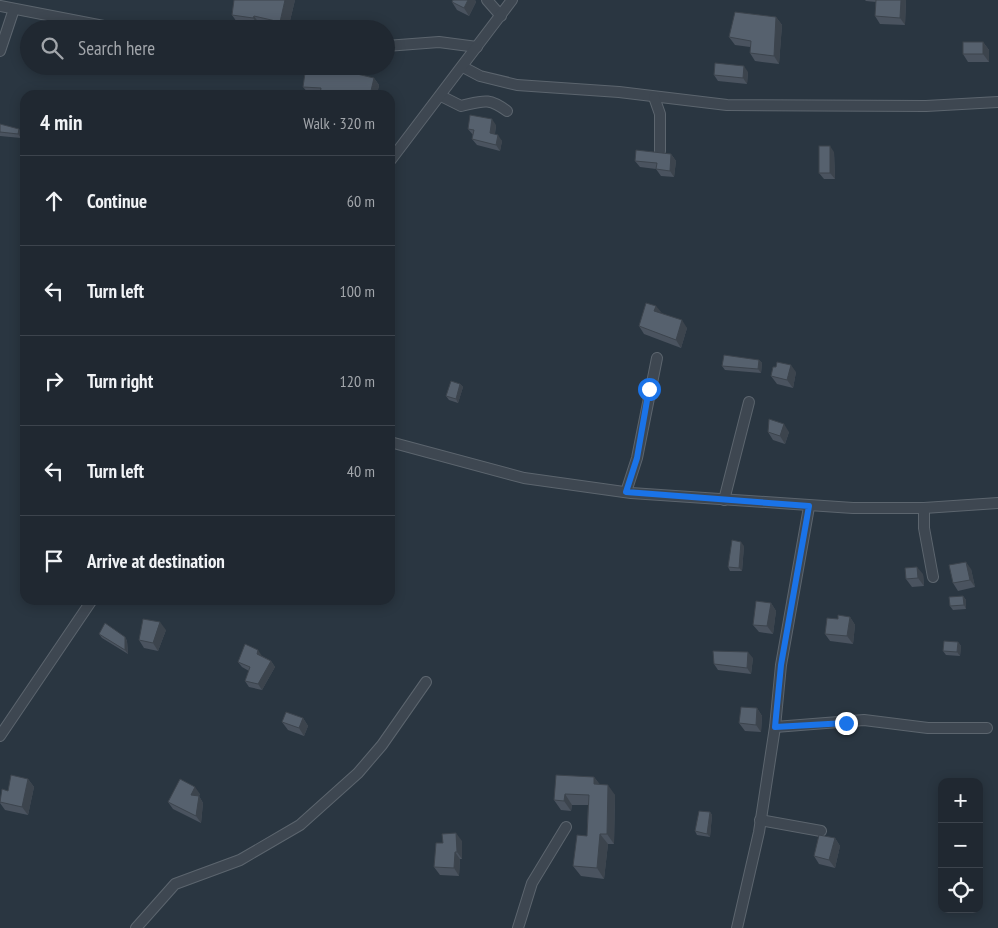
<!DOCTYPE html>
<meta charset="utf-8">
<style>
body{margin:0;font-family:"PT Sans Narrow",sans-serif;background:#283039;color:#f1f3f6}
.controls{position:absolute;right:15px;bottom:15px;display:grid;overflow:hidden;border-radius:10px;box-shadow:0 2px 12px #0003}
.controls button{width:45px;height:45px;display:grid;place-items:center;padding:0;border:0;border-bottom:1px solid #3d444d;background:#202831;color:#f1f3f6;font:25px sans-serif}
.stop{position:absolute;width:15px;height:15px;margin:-11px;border:4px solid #1a73e8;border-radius:50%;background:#fff}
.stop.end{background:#1a73e8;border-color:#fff;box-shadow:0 1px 5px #0008}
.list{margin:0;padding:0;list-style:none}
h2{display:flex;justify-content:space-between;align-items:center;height:65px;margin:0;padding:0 20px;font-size:21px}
h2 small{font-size:16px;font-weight:400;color:#a2a6ab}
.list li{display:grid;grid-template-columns:32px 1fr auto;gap:15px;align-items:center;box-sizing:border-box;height:90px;padding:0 20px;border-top:1px solid #3d444d}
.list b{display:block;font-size:19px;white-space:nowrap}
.list em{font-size:16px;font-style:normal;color:#a2a6ab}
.icon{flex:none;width:28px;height:28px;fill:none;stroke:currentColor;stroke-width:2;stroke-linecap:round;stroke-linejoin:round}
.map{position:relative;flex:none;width:998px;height:928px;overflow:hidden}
.search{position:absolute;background:#202831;box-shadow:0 2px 12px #0003;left:20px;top:20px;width:375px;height:55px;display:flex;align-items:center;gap:12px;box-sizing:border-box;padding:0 18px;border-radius:28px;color:#a2a6ab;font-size:19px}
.panel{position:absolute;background:#202831;box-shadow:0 2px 12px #0003;left:20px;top:90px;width:375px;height:515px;border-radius:15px}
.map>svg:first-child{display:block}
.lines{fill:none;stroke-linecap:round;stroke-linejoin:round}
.street-casing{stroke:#5c656e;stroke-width:12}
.street{stroke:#3e4751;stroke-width:10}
.wall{fill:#4a535f}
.shaded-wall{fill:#3c444d}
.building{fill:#56616e;stroke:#3c444d}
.route{stroke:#1a73e8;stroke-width:6}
</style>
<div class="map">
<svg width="998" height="928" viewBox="0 0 998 928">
<rect width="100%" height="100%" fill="#2a3641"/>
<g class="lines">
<defs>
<g id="street">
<path d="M487,0L501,16"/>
<path d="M0,6L119,29"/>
<path d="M386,46L439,42L477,47"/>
<path d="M0,51L14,9"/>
<path d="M463,67L480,76L517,85L619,92L727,105L926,106L998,102"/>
<path d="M441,96L461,106C483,101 488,97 507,111"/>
<path d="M654,97L660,114V151"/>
<path d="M390,161L512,0"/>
<path d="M390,442L524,478L631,493L853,508H924L998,503"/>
<path d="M626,492L637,458L657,358"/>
<path d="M724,500L749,402"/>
<path d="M924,508V528L933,577"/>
<path d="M775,727L864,720L928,728H987"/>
<path d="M0,736L92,600"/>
<path d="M760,820L821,831"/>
<path d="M136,928L175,884L240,860L300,825L358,773L382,745L426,682"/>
<path d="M518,928L532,883L566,827"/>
<path d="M737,928L759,832L775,727L781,665L809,507"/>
</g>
</defs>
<!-- street casing -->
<use href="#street" class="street-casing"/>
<!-- street -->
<use href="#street" class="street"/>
</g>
<!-- wall -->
<g class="wall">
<path d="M295,0L288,29H273L261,26V28L239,25L232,15Z"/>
<path d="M453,0H475L476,2L469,16L457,10L452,2Z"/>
<path d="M865,0H906L905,25L880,24L875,16L876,2L866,1Z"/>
<path d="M776,17L782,25L779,64L755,61L750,53V47L735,45L729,37Z"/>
<path d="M983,42L989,50V62H968L963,54Z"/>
<path d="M350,69V73L374,78L379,85L377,95L309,94L303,87Z"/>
<path d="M748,72L747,84L718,81L714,75Z"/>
<path d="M0,124L22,133L21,138L0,136Z"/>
<path d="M496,125L495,134L502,141L500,151L477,145L472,139L473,135L468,129Z"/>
<path d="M834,152L835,179H824L819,173Z"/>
<path d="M671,154L676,161L674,177L661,176L656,169L640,167L635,161Z"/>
<path d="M661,314L687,328L681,348L644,334L639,326Z"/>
<path d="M759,360L762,363L761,373L725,370L722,366Z"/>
<path d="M796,372L793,388L777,384L771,376Z"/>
<path d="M460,384L463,387L458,403L449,400L446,396Z"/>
<path d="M768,432H789L785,444L773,440Z"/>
<path d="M744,546L742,571H730L728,567Z"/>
<path d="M971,569L975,587L958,591L953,583Z"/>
<path d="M923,574L924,586L912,587L906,579Z"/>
<path d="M963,596L966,600V609L953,610L950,606Z"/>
<path d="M771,603L776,611L773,634L759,632L753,625Z"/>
<path d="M850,617L855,625L853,644L830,641L825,634L838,619Z"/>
<path d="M166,630L158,651L144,648L139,640Z"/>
<path d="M99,634L125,637L127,641L128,654L102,638Z"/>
<path d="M958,642L961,646L960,656L946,655L943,651Z"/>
<path d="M262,656L271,661L275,667L262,690L249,687L245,681L249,671L242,667L238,662Z"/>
<path d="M753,658L751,674L718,670L714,664Z"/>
<path d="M757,708L762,716L761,732L745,731L739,723Z"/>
<path d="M303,718L308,726L304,736L288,730L282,722Z"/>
<path d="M594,777L600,785L615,795L614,844H608L604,879L581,876L573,866L587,836L588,805H572L571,811L561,810L554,800Z"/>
<path d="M28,779L34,787L28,815L5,810L0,803L8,791Z"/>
<path d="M200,794L199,796L203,803L201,823L173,809L168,802Z"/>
<path d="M710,812L712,815L710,837L697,835L695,831Z"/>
<path d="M835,838L840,846L835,868L819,864L814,856Z"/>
<path d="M462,841V859H460L459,876L440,875L434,867L443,843Z"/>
</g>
<!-- shaded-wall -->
<g class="shaded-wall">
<path d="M285,0H295L288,29H285L280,22Z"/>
<path d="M468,0H475L476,2L469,16L464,8Z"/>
<path d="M901,0H906L905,25L900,18Z"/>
<path d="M254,16L261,26V28L253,18Z"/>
<path d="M776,17L782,25L779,64L774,56Z"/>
<path d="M983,42L989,50V62L983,54Z"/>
<path d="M345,66H348L350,69L349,79L344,71Z"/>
<path d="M744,66L748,72L747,84L743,78Z"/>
<path d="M374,78L379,85L377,95H370Z"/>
<path d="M492,119L496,125L494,140L490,133Z"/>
<path d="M19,129L22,133L21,138L18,134Z"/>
<path d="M498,135L502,141L500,151L496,145Z"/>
<path d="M830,146L834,152L835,179L830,173Z"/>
<path d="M671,154L676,161L674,177L670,171Z"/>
<path d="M656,306L662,313L654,311Z"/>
<path d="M682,320L687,328L681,348L676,340Z"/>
<path d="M759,360L762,363L761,373L758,369Z"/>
<path d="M791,365L796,372L793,388L787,380Z"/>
<path d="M460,384L463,387L458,403L456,399Z"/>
<path d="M784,424L789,432L785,444L780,436Z"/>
<path d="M741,542L744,546L742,571L739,568Z"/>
<path d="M966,562L971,569L975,587L970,580Z"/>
<path d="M917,567L923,574L924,586L918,578Z"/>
<path d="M963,596L966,600V609L964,605Z"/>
<path d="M771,603L776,611L773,634L767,626Z"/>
<path d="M850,617L855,625L853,644L847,636Z"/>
<path d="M160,622L166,630L158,651L153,643Z"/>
<path d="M125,637L127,641L128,654L125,650Z"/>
<path d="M958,642L961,646L960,656L957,652Z"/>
<path d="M258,650L262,656L261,659L257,654Z"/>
<path d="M748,652L753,658L751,674L747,668Z"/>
<path d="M271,661L275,667L262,690L258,684Z"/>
<path d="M757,708L762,716L761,732L756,725Z"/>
<path d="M303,718L308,726L304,736L299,728Z"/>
<path d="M594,777L602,787L594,784Z"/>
<path d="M28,779L34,787L28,815L22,807Z"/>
<path d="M608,785L615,795L614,844L607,834Z"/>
<path d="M195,787L200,794L199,796L203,803L201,823L196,816L191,795Z"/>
<path d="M565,794L572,805L571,811L564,801Z"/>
<path d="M710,812L712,815L710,837L707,834Z"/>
<path d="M456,833L462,841V859L457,852Z"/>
<path d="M600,834L608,844L604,879L597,868Z"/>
<path d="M835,838L840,846L835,868L829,860Z"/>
<path d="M455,852L460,859L459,876L454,868Z"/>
</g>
<!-- building -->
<g class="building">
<path d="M234,0H285L280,22L254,16L253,18L232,15Z"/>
<path d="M453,0H468L464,8L452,2Z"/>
<path d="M876,0H901L900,18L875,16Z"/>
<path d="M735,12L776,17L774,56L750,53L751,41L729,37Z"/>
<rect x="963" y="42" width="20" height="12"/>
<path d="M715,63L744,66L743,78L714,75Z"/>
<path d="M306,66H345L344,71L374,78L370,95H320L321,88L303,87Z"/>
<path d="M470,115L492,119L490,133L498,135L496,145L472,139L474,130L468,129Z"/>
<path d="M0,124L19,129L18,134L0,132Z"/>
<rect x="819" y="146" width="11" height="27"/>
<path d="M636,150L671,154L670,171L656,169L657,163L635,161Z"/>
<path d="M646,303L656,306L654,311L682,320L676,340L639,326Z"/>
<path d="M724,355L759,360L758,369L722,366Z"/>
<path d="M777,362L791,365L787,380L771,376L773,367H776Z"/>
<path d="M451,381L460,384L456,399L446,396Z"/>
<path d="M769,419L784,424L780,436L768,432Z"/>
<path d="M732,540L741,542L739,568L728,567Z"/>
<path d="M966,562L970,580L953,583L949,565Z"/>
<path d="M917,567L918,578L906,579L905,568Z"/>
<path d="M963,596L964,605L950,606L949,597Z"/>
<path d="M756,601L771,603L767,626L753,625Z"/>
<path d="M838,615L850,617L847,636L825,634L827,618L838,619Z"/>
<path d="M143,619L160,622L153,643L139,640Z"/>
<path d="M105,623L125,637V650L99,634Z"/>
<path d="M944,641L958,642L957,652L943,651Z"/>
<path d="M245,644L258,650L257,654L271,661L258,684L245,681L250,667L238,662Z"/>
<path d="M713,651L748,652L747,668L714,664Z"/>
<path d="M741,707L757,708L756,725L739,723Z"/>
<path d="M286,712L303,718L299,728L282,722Z"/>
<path d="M11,775L28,779L22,807L0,802L2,789L8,791Z"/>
<path d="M556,775L594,777V784L608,785L607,834H600L597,868L573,866L577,835L587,836L589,795L565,794L564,801L554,800Z"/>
<path d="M180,779L195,787L191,795L199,796L196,816L168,802Z"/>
<path d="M699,811L710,812L707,834L695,831Z"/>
<path d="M456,833L457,852H455L454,868L434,867L436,843H443L442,834Z"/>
<path d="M819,835L835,838L829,860L814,856Z"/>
</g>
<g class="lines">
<!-- route -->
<path class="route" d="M649,389L637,458L626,492L809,506L781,665L775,727L846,723"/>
</g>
</svg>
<div class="controls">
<button>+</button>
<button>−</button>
<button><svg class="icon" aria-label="locate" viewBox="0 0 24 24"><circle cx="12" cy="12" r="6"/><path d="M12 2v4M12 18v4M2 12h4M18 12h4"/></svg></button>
</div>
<div class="stop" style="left:649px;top:389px"></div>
<div class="stop end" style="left:846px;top:723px"></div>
<div class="search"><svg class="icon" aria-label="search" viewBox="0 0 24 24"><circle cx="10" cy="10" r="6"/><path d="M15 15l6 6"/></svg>Search here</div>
<section class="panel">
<h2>4 min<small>Walk · 320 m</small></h2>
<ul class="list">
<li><svg class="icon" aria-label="ahead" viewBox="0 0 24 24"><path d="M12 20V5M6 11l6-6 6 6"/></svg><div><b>Continue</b></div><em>60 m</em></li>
<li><svg class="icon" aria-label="left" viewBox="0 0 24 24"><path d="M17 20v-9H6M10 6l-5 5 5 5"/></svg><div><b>Turn left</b></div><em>100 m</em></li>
<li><svg class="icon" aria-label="right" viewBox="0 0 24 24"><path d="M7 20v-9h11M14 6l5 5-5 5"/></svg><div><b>Turn right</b></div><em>120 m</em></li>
<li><svg class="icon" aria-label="left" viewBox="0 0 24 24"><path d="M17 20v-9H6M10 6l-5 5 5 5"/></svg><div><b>Turn left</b></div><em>40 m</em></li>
<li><svg class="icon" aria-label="arrive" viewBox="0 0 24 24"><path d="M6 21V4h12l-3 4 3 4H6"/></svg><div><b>Arrive at destination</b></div></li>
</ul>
</section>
</div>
